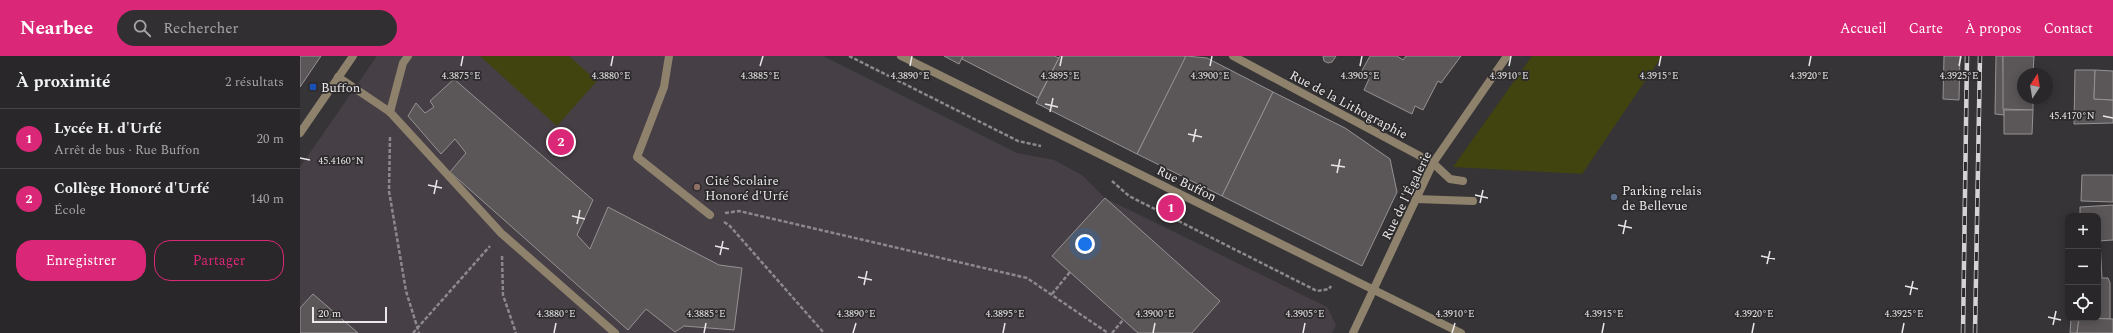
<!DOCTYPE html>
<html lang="fr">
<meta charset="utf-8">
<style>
body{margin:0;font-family:Spectral,serif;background:#312f31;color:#f1f3f6}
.controls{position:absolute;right:12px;bottom:12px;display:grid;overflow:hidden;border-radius:8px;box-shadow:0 2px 10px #0003}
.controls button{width:36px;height:36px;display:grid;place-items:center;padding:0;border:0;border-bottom:1px solid #454446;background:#292729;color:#f1f3f6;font:20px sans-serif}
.compass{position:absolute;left:1717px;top:12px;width:36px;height:36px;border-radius:50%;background:#292729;box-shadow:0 2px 10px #0003;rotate:12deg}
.scale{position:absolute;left:12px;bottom:10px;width:75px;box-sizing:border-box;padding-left:4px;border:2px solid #e9e7e9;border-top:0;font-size:11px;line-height:14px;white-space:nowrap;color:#e9e7e9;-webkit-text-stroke:3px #2d2a2c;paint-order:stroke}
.you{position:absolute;left:785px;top:188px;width:14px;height:14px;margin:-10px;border:3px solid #fff;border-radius:50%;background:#1a73e8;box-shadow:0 0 0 6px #1a73e833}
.badge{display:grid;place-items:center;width:26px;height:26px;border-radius:50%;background:#db2777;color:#fff;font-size:13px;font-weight:700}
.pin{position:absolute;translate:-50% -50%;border:2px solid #fff;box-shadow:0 1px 4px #0006}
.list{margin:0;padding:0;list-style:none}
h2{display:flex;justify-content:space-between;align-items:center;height:52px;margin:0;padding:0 16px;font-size:17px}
h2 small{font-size:13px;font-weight:400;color:#a5a5a8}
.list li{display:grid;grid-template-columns:26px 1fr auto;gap:12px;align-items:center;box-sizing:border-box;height:60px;padding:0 16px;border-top:1px solid #454446}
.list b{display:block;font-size:15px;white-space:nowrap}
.list p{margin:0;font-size:13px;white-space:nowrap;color:#a5a5a8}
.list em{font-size:13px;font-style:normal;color:#a5a5a8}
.actions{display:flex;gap:8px;padding:12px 16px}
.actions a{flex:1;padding:9px 0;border:1px solid #db2777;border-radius:16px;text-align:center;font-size:14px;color:#db2777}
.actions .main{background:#db2777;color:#fff}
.icon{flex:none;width:22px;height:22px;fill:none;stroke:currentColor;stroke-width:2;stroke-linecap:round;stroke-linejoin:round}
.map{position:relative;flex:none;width:1813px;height:277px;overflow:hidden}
header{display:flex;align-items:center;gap:24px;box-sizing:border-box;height:56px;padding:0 20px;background:#db2777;color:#fff}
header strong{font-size:19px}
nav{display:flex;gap:22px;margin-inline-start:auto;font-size:14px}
.search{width:280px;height:36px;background:#312f31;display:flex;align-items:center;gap:10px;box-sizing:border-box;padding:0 14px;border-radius:22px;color:#a5a5a8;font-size:15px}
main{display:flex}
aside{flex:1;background:#292729}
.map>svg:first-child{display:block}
.built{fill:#463f46}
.green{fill:#41440f}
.building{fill:#5b5759;stroke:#969294}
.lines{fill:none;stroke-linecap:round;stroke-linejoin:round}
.path{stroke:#8c898c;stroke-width:2.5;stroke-dasharray:4 2;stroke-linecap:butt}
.service{stroke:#8e826c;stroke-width:8}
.minor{stroke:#8e826c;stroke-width:8}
.rail-casing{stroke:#d5d3d5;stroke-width:4.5}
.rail{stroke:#2d2a2c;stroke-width:3;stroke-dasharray:9;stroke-linecap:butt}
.ticks{fill:none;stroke:#e9e7e9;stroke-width:1.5}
.transit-dot{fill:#1a4fb4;stroke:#2d2a2c;stroke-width:1.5}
.education-dot{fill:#8d6e63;stroke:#2d2a2c;stroke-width:1.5}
.service-dot{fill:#5c6f8a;stroke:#2d2a2c;stroke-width:1.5}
.labels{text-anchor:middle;stroke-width:3.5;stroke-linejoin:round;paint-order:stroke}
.poi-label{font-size:13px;fill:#e9e7e9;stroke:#2d2a2c;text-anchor:start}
.street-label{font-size:13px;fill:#e9e7e9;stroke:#2d2a2c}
.ticks-label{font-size:10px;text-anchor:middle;fill:#e9e7e9;stroke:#2d2a2c;stroke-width:3.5;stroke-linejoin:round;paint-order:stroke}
</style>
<header>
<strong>Nearbee</strong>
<div class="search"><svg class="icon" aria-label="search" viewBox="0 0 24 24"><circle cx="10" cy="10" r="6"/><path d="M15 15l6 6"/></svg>Rechercher</div>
<nav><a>Accueil</a><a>Carte</a><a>À propos</a><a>Contact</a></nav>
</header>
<main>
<aside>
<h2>À proximité<small>2 résultats</small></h2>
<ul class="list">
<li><span class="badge">1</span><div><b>Lycée H. d'Urfé</b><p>Arrêt de bus · Rue Buffon</p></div><em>20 m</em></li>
<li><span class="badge">2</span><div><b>Collège Honoré d'Urfé</b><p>École</p></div><em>140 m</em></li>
</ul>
<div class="actions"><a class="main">Enregistrer</a><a>Partager</a></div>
</aside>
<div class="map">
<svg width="1813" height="277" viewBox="0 0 1813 277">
<rect width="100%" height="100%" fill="#373437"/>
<!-- built -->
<path class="built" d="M77,0H523L717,97L754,104L782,119L805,142L1027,251L1036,269L1032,277H0V111Z"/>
<!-- green -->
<g class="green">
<path d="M180,0H269L297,25L257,70Z"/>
<path d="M1232,0H1362L1282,118L1153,111Z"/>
</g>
<!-- building -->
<g class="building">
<path d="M0,0H21L0,31Z"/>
<path d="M644,0H663L659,8Z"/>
<path d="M663,0H754L759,2L738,42L662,3Z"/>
<path d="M760,0H884L886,1L837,98L736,47Z"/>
<path d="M886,0L907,2L973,36L922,140L837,98Z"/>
<path d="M1023,0H1036L1032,6L1028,7L1024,5Z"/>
<path d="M1070,0H1097L1103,4L1106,0H1161L1141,27L1138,25L1123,54L1115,50L1112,58L1064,34L1069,23L1060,18Z"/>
<path d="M1644,0H1660L1659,44L1643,43Z"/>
<path d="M1696,0H1703L1704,59L1695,58Z"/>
<path d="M1703,0H1734L1733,18H1723V42H1733V54L1703,53Z"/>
<path d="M1775,14H1795L1794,43L1813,44V67L1774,68Z"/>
<path d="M1795,14L1813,15V44L1794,43Z"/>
<path d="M154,23L293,144L277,179L290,193L308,151L419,209L442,212L434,274L384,270L375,276L346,253L328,274L150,116L166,97L155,83L141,98L108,60L116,47L125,57L134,51L130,45Z"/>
<path d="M973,36L1045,72L1090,103L1097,136L1062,210L922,140Z"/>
<path d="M1704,54H1733L1732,78H1704Z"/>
<path d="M1782,119H1813V146L1781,145Z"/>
<path d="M805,142L920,245L892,277H838L752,200Z"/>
<path d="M1813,149V184L1798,185V160H1780V151Z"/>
<path d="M1798,185H1800L1802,222H1808L1810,227V263L1792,262H1798Z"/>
<path d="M13,238L58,277H0V252Z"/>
<path d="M1771,262H1779L1777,277H1770Z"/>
<path d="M1779,262L1813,263V277H1777Z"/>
</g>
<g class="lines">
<!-- path -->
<g class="path">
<path d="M549,0L718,85L741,90"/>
<path d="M90,81L89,135L106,235L119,277"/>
<path d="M812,125L829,140L1017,235L1029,233L1031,230"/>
<path d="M425,157L439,155L727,222L808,277"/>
<path d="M424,166L429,169L524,277"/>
<path d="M202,200L203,239L216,277"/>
<path d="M752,238L770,216"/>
<path d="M113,277L190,190"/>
<path d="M812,277L823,264"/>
</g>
<!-- service -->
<g class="service">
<path d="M369,0L364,31L337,101L410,159"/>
<path d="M38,21L90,56L201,177L315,277"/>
<path d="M90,56L103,7L108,0"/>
<path d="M1133,107L1150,123L1163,125"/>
<path d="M1116,143L1173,145"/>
</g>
<!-- minor -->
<g class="minor">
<path d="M601,0L1161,277"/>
<path d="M933,0L1133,107"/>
<path d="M0,77L53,0"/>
<path d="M1053,277L1133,107L1207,0"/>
</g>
<defs>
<g id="rail">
<path d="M1663,277L1667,0"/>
<path d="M1675,277L1680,0"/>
</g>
</defs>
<!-- rail casing -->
<use href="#rail" class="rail-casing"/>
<!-- rail -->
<use href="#rail" class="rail"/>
</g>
<!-- ticks -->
<path class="ticks" d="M161,10L163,0M311,10L313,0M460,10L463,0M610,10L612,0M760,10L762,0M910,10L912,0M1060,10L1062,0M1209,10L1211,0M1359,10L1361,0M1509,10L1511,0M1659,10L1661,0M745,48L758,51M750,56L753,42M1803,60L1813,62M888,78L902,81M893,86L896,73M0,102L10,104M1031,109L1045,111M1037,117L1040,103M128,129L142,132M134,138L137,124M1175,139L1188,142M1180,147L1183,134M272,160L285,163M277,168L280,154M1318,169L1332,172M1323,178L1326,164M415,190L429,193M420,199L423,185M1461,200L1475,203M1467,208L1470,195M558,221L572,224M564,229L567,215M1605,230L1618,233M1610,239L1613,225M1748,261L1761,264M1753,269L1756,255M254,277L256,267M404,277L406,267M553,277L556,267M703,277L705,267M853,277L855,267M1003,277L1005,267M1152,277L1155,267M1302,277L1304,267M1452,277L1454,267M1602,277L1604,267"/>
<!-- markers -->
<rect class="transit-dot" x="9" y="27" width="8" height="8" rx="2"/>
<circle class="education-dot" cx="397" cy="131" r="4"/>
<circle class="service-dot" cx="1314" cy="141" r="4"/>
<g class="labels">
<!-- poi labels -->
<g class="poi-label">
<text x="21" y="36">Buffon</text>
<text x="405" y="129">Cité Scolaire<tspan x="405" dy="15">Honoré d'Urfé</tspan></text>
<text x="1322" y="139">Parking relais<tspan x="1322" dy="15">de Bellevue</tspan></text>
</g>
<!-- street labels -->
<g class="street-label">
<text transform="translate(1049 48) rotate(28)" y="5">Rue de la Lithographie</text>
<text transform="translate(887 127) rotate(26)" y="5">Rue Buffon</text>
<text transform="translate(1106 139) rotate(-64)" y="5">Rue de l'Égalerie</text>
</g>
</g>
<g class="ticks-label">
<text x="161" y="23">4.3875°E</text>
<text x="311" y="23">4.3880°E</text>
<text x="460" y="23">4.3885°E</text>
<text x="610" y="23">4.3890°E</text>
<text x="760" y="23">4.3895°E</text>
<text x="910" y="23">4.3900°E</text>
<text x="1060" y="23">4.3905°E</text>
<text x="1209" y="23">4.3910°E</text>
<text x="1359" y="23">4.3915°E</text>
<text x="1509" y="23">4.3920°E</text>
<text x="1659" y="23">4.3925°E</text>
<text x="1772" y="63">45.4170°N</text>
<text x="41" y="108">45.4160°N</text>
<text x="256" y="261">4.3880°E</text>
<text x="406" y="261">4.3885°E</text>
<text x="556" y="261">4.3890°E</text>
<text x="705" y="261">4.3895°E</text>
<text x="855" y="261">4.3900°E</text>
<text x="1005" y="261">4.3905°E</text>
<text x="1155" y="261">4.3910°E</text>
<text x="1304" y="261">4.3915°E</text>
<text x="1454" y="261">4.3920°E</text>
<text x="1604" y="261">4.3925°E</text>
</g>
</svg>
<div class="controls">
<button>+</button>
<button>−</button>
<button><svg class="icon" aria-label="locate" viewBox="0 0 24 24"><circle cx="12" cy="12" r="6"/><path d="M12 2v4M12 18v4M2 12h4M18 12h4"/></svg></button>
</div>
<svg class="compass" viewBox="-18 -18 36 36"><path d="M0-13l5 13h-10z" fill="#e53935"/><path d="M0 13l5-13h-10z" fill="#a5a5a8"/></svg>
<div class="scale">20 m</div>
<div class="you"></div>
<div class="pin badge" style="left:871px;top:152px">1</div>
<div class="pin badge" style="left:261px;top:86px">2</div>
</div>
</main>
